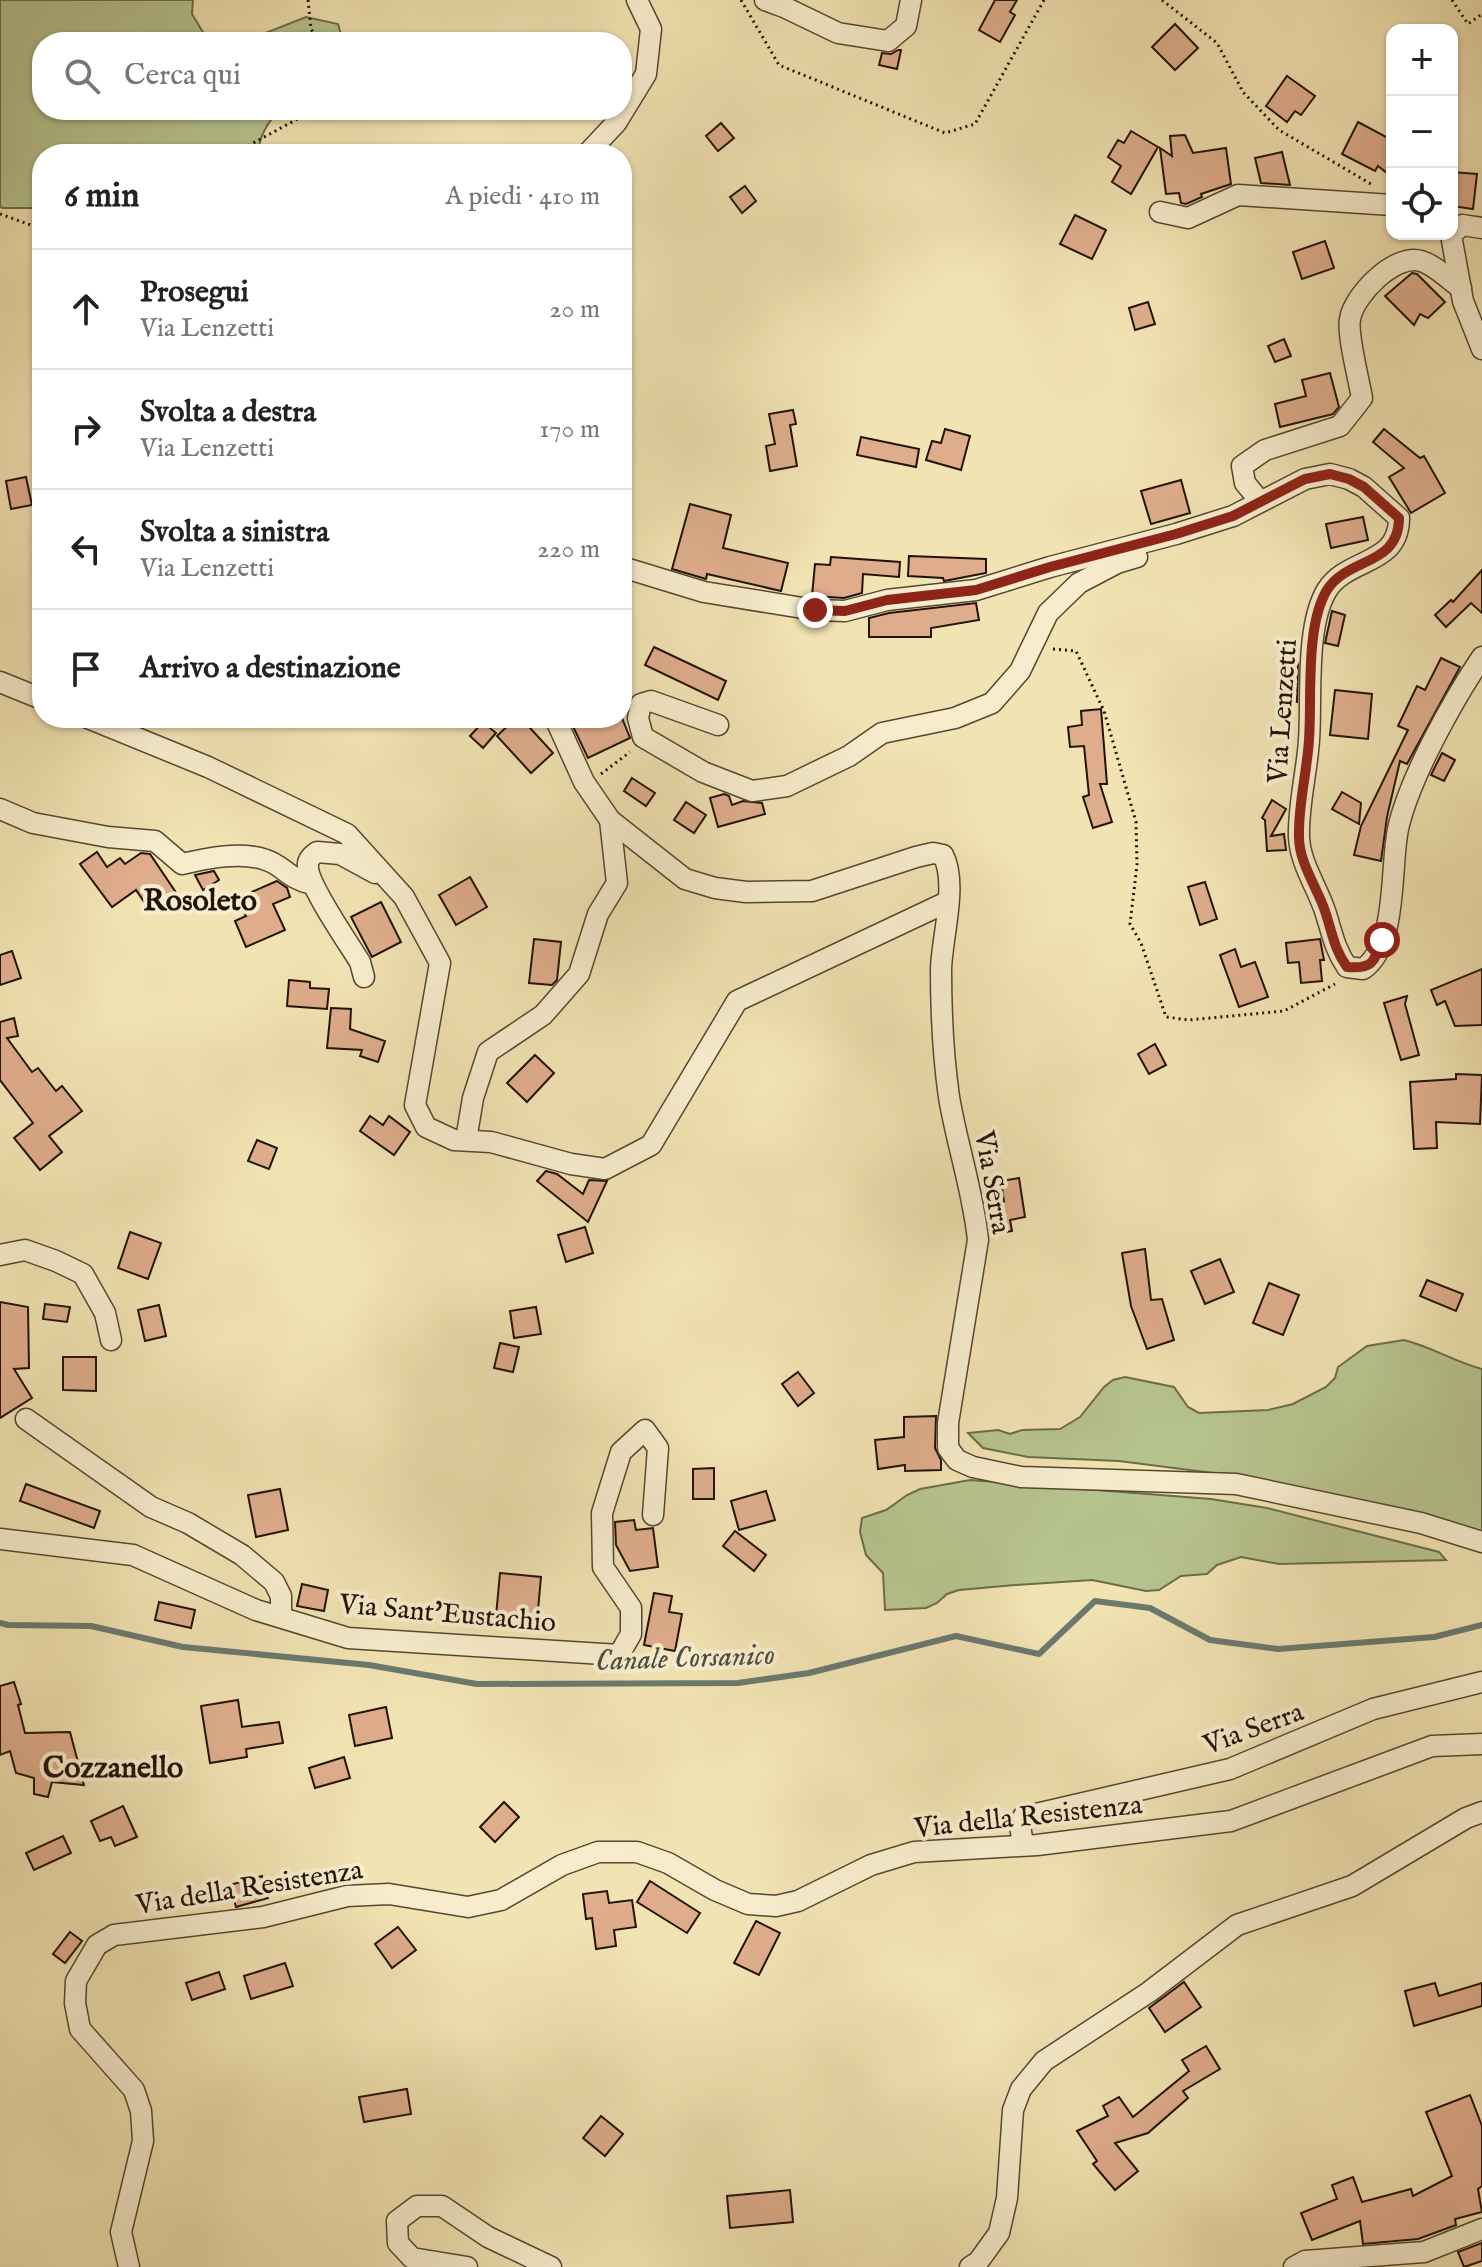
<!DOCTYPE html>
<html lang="it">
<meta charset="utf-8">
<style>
body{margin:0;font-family:"IM FELL English",serif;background:#f6f6f6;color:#222}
.controls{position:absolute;right:24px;top:24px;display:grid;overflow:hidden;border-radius:16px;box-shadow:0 2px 6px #0004}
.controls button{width:72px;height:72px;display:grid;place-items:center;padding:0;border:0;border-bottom:2px solid #e0e0e0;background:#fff;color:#222;font:40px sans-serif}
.stop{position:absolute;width:24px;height:24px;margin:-18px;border:6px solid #8f2418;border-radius:50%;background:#fff}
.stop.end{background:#8f2418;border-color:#fff;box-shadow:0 2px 8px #0008}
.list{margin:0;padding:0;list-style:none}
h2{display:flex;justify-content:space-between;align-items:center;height:104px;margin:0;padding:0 32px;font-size:34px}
h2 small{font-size:26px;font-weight:400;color:#767676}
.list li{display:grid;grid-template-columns:52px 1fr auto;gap:24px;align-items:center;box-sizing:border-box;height:120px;padding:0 32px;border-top:2px solid #e0e0e0}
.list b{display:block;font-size:30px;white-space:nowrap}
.list p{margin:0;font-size:26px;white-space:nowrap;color:#767676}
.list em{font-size:26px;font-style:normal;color:#767676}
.icon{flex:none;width:44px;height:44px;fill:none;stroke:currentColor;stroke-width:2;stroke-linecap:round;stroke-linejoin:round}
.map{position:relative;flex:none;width:1482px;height:2267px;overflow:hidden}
.search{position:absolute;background:#fff;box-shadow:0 2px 6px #0004;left:32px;top:32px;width:600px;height:88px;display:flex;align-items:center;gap:20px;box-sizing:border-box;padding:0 28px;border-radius:32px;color:#767676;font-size:30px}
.panel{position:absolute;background:#fff;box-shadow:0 2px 6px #0004;left:32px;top:144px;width:600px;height:584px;border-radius:32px}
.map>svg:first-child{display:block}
.green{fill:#b7c48f;stroke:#6c6c4b;stroke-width:2}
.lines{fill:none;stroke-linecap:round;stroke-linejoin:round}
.stream{stroke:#6b796f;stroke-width:6}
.building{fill:#dfad8c;stroke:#211307;stroke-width:2}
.minor-casing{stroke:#554732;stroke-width:23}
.path{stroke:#211307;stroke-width:3;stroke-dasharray:2 4;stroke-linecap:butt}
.minor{stroke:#f7edcd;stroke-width:20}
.route{stroke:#8f2418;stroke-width:10}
.labels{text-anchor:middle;stroke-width:8;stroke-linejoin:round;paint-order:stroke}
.street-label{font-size:28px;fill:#211307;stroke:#f7edcd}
.neighbourhood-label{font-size:30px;font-weight:bold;fill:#211307;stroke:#f7edcd}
.water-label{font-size:30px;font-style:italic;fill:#4c4e44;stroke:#f7edcd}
</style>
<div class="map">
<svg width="1482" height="2267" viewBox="0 0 1482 2267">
<rect width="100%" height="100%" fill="#f2e3b2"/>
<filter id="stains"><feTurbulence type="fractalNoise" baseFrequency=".0025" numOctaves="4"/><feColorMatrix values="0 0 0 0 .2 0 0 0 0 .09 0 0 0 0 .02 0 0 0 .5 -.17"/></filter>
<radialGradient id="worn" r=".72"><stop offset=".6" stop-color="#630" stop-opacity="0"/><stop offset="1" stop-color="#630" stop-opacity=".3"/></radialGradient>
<!-- green -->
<g class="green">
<path d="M0,0H193L192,14L209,42L245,41L306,17L338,24L343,42H42V110H280C269,120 257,139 259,154H42V208H3L0,207Z"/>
<path d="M1404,1340C1432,1347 1455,1362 1482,1369V1536L1252,1478L1119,1461L1028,1457L983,1448L968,1433L998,1430L1010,1434L1022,1430L1060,1429L1080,1417L1104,1387L1113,1380L1125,1377L1174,1387L1188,1407L1199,1413L1268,1410L1293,1404L1326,1387L1335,1378L1338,1367L1367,1346Z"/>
<path d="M970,1480L1211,1499L1267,1508L1439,1552L1446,1560L1279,1564L1241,1557L1217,1565L1207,1574L1181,1576L1159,1590L1146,1591L1092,1580L1015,1585L959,1590L947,1594L937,1603L926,1608L885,1610L883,1573L866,1555L860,1532L862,1518L886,1510L907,1495L920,1489Z"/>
</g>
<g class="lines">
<!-- stream -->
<path class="stream" d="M0,1623L8,1625L91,1626L183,1647L369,1665L477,1684L738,1683L809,1673L956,1636L1039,1654L1095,1601L1150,1608L1210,1640L1278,1649L1434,1637L1482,1625"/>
</g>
<!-- building -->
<g class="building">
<path d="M995,0H1017L1010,12L1015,15L1000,42L979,30Z"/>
<path d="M1175,24L1198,48L1175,70L1152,47Z"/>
<path d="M898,50H901L897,69L879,65L882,53L891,54Z"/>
<path d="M1287,76L1315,96L1301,115L1295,111L1287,122L1266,106Z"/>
<path d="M1358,122L1392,140V177L1378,166L1375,171L1342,154Z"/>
<path d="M721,123L734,138L718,151L706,136Z"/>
<path d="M1131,131L1158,147L1131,194L1112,182L1121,166L1108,157L1118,140L1124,143Z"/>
<path d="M1185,135L1193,153L1226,148L1231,184L1201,194L1202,197L1186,204L1181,203L1179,193L1166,194L1160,148L1172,156L1170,136Z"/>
<path d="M1282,152L1290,185L1261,183L1255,158Z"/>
<path d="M1452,172L1477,174L1473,209L1452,206Z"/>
<path d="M745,186L756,201L742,213L730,197Z"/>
<path d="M1075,215L1106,230L1092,259L1060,244Z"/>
<path d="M1325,241L1334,268L1302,279L1293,252Z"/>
<path d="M1412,273L1417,274L1445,302L1428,318L1420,314L1414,325L1385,296Z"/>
<path d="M1148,302L1155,324L1135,330L1129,308Z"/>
<path d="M1284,339L1291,356L1275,362L1268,346Z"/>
<path d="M1330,373L1339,407L1333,414L1280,427L1275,404L1306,396L1302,380Z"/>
<path d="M793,410L796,424L790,425L797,466L770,471L766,446L775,444L769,414Z"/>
<path d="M945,429L970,436L961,470L926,460L932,441L941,443Z"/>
<path d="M1384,429L1420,458L1424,456L1445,493L1411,513L1389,477L1404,468L1373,442Z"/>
<path d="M861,437L919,449L916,467L857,455Z"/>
<path d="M26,477L32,505L11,509L6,481Z"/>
<path d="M1181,480L1190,513L1151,524L1141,491Z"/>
<path d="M690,504L731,515L723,548L788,563L781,591L707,574L706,579L672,569Z"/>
<path d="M1363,517L1368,540L1331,548L1326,524Z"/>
<path d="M909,556L986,559V573L944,581L943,578L908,576Z"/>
<path d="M831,557L900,562L899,577L863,574L862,593L844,598L812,596L815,564L830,565Z"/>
<path d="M1482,570V613L1471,603L1446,627L1435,615L1451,600L1453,602Z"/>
<path d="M976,603L979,620L931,628V637H869V618L889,613Z"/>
<path d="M1332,611L1345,615L1338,646L1325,643Z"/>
<path d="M654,647L726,681L718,700L645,665Z"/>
<path d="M1441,658L1460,667L1407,764L1400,761L1387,817L1381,861L1354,855L1361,826L1408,730L1398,726L1417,686L1425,690Z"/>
<path d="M1283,661H1298L1297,702L1282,701Z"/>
<path d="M1335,690L1372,694L1368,739L1330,735Z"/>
<path d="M1101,709L1107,784H1100L1112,822L1093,828L1083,797L1089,795L1084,746L1070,747L1068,727L1082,725L1081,711Z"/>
<path d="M516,718H521L553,753L531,773L497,736Z"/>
<path d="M569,718H622L630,738L588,758Z"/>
<path d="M483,722L496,733L483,748L470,736Z"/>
<path d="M1442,753L1455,760L1444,781L1431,775Z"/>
<path d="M632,778L655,793L646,806L624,791Z"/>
<path d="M1342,792L1361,803L1359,824L1332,809Z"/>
<path d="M724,794L729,796L732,805L743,801L762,803L765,814L718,827L710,798Z"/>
<path d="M1272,800L1286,809L1271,836L1284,834L1286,850L1267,851L1265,820L1262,818Z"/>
<path d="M686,802L706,815L694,833L674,820Z"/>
<path d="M97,852L107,867L120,858L125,864L141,853L150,854L177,894L151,912L136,890L112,907L80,864Z"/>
<path d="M214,871L219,880L203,890L195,875Z"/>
<path d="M470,877L487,907L456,925L439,895Z"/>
<path d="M277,881L287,888L290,897L273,904L285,930L246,947L235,921L246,916L238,898Z"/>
<path d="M1205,882L1217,919L1200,925L1188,887Z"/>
<path d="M381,902L401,942L372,957L351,917Z"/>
<path d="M534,939L561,942L557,980L552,985L529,983Z"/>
<path d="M1320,939L1324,960H1320L1322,981L1301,983L1299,962L1288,963L1286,943Z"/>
<path d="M1235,949L1241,967L1255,962L1268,997L1239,1007L1220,955Z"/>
<path d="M12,951L21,978L0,985V955Z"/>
<path d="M1482,969V1025L1455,1026L1445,1001L1437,1005L1431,990Z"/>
<path d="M289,980L310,982V988L329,989L327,1009L287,1006Z"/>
<path d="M1407,996L1405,1004L1419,1055L1401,1060L1384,1003Z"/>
<path d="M331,1008L351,1009L350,1029L385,1041L378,1062L360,1056L362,1050L327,1048Z"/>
<path d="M14,1018L18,1036L7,1038L32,1072L38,1068L56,1091L62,1086L82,1111L49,1136L62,1152L40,1170L14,1138L33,1123L0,1080V1022Z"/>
<path d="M1155,1044L1166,1065L1149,1074L1138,1054Z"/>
<path d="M535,1055L554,1073L527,1102L507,1083Z"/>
<path d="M1456,1074L1482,1075L1480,1124L1436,1122L1437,1148L1414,1149L1410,1082L1456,1079Z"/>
<path d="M370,1116L383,1125L389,1116L410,1132L394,1155L360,1131Z"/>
<path d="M257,1140L277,1148L269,1169L248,1161Z"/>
<path d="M546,1171L557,1174L583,1194L589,1180L607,1181L588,1222L537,1181Z"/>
<path d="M1019,1178L1025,1217L1010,1220L1012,1231L994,1234L989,1204L1004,1202L1001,1181Z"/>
<path d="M585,1227L593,1253L566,1262L558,1235Z"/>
<path d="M130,1232L161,1243L148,1279L118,1268Z"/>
<path d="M1145,1249L1151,1300L1162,1299L1174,1340L1147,1349L1131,1306L1122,1253Z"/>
<path d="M1220,1259L1234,1292L1205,1304L1191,1271Z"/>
<path d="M1427,1280L1463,1294L1456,1311L1420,1296Z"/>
<path d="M1269,1283L1299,1295L1283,1335L1253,1323Z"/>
<path d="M0,1302L28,1307L29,1368L14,1369L32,1398L0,1418Z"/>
<path d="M45,1304L70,1307L67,1322L43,1319Z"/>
<path d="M159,1305L166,1336L145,1341L138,1310Z"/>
<path d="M536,1307L541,1334L514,1338L510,1311Z"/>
<path d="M500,1343L519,1347L513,1372L494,1368Z"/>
<path d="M63,1357H96V1391L63,1390Z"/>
<path d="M798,1372L814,1393L798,1406L782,1384Z"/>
<path d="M936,1416L935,1448L941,1460V1470L905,1471V1465L878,1469L875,1440L904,1437V1417Z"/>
<path d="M714,1468V1499H693V1469Z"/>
<path d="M26,1484L100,1511L94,1528L20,1501Z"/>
<path d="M280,1489L288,1530L256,1537L248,1495Z"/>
<path d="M766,1491L775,1520L739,1530L731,1501Z"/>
<path d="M634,1520L636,1530L653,1528L658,1567L630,1571L616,1545L615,1522Z"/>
<path d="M735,1531L766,1555L754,1571L723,1546Z"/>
<path d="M500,1573L541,1577L537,1621L496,1616Z"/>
<path d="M302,1584L328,1590L324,1611L297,1606Z"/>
<path d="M654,1593L672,1596L669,1612L682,1614L675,1651L644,1645Z"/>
<path d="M159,1602L195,1610L191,1628L155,1620Z"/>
<path d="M14,1682L21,1704L18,1705L25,1733L70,1732L84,1785L52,1782L48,1797L34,1794V1778L16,1773L10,1751L0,1755V1686Z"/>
<path d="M238,1700L242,1727L279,1722L283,1743L246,1749L247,1757L210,1763L201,1706Z"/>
<path d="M386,1707L392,1738L355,1746L349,1715Z"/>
<path d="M344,1757L350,1778L315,1788L309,1768Z"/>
<path d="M504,1802L519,1817L495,1842L480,1827Z"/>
<path d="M123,1806L137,1837L115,1846L111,1837L100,1841L91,1821Z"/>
<path d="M63,1836L71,1853L34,1870L26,1853Z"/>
<path d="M262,1876L268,1898L236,1907L230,1885Z"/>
<path d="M650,1881L700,1913L687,1933L637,1902Z"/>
<path d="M607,1891L609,1903L632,1900L636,1927L614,1930L616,1946L596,1949L592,1918L586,1919L583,1894Z"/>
<path d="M756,1921L780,1933L759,1975L734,1963Z"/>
<path d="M398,1927L416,1950L392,1968L375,1944Z"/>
<path d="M70,1932L82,1941L65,1963L53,1954Z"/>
<path d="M285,1963L293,1986L251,1999L244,1976Z"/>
<path d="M219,1972L225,1989L192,2000L186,1983Z"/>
<path d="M1184,1982L1201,2007L1165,2032L1149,2008Z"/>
<path d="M1435,1983L1439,1996L1482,1983V2006L1414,2026L1405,1991Z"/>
<path d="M1206,2046L1220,2069L1183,2091L1188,2098L1148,2133L1115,2143L1138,2171L1115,2190L1093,2164L1097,2161L1077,2131L1108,2116L1103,2106L1119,2097L1133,2117L1189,2071L1182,2060Z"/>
<path d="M407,2089L411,2114L364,2122L359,2097Z"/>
<path d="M1470,2095L1482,2126V2186L1478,2189L1482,2212L1455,2219L1456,2225L1418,2239L1363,2244L1360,2221L1312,2240L1301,2213L1337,2199L1332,2185L1353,2177L1362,2202L1411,2189L1413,2196L1452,2176L1426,2112Z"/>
<path d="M601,2116L623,2134L605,2156L583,2138Z"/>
<path d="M790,2190L793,2222L730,2228L727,2196Z"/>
<path d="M1482,2243V2261L1464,2267L1458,2252Z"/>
</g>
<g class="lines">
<defs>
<g id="minor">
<path d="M765,0L784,7L838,33L888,41L906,26L911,0"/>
<path d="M587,154L616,123L646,74L651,29L637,0"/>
<path d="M1160,212L1188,218L1238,195L1392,205"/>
<path d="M1482,228L1462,225L1451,235L1463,301L1482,349"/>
<path d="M1259,500L1245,483L1242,466L1265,450L1340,426L1362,398C1359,380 1347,335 1350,319C1354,295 1395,253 1421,261C1435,265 1449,280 1461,288"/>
<path d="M622,567L704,592L815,610L845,611L887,600L976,590L1050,567L1176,534L1233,516L1305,479L1330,474L1349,479L1364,487L1399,518C1399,566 1348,557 1327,590C1305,626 1312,699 1309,740C1307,772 1298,805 1299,837C1300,863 1317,887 1325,911C1332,932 1334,948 1347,967L1363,969C1398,945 1390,868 1398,829C1409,779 1453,700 1482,657"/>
<path d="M0,682L42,699"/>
<path d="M88,718L208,767L347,834L404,897L440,963L415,1105L426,1127L454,1140L491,1142L571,1164L605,1169L651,1145L737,1001L947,902"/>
<path d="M555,718L584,782L610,820L685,879L715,888L746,892L812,891L916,857L933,853L943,855C958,883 942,937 941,969C941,1011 943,1055 949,1097C957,1145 973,1191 978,1240L948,1423V1448L957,1460L973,1467L1021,1477L1236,1484L1421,1523L1482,1542"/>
<path d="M718,725L651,701L641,704L638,718L643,737L703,772L752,791L787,786L849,756L882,733L955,718L992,703L1020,671L1048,613L1079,583L1117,563L1137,557"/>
<path d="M0,809L33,823L108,837L155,841L182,864C208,858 241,851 266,860C283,865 288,879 312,884"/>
<path d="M364,977L360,962C349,944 308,885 308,867C307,860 311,856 317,852L340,854L375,873"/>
<path d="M466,1140L473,1098L488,1052L543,1015L579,974L598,914L617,883L610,820"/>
<path d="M0,1255L25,1250L56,1261L83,1274L105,1313L111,1340"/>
<path d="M26,1419L151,1507L188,1523L242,1555L274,1582L281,1596V1617"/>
<path d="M0,1539L133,1555L256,1610L348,1638L619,1655L631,1634V1608L603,1567L602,1513L621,1452L645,1430L658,1448L653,1515"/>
<path d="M1023,1845L1020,1825L1023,1817L1230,1769L1373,1709L1482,1682"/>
<path d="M129,2267L121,2232L143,2141L141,2111L134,2090L80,2029L75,2003L76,1981L97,1945L114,1935L263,1917L347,1896L389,1894L468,1907L501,1900L562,1865L598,1852H637L668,1863L715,1890L748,1904L776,1906L798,1901L871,1865L914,1852L1037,1845L1231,1821L1432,1746L1482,1744"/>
<path d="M467,2267L412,2258L398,2243L397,2221L417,2206H442L488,2237L551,2267"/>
<path d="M970,2267L978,2262L999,2233L1007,2198L1013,2110L1021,2089L1044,2061L1149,1992L1237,1925L1352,1886L1466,1818L1482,1812"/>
<path d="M1294,2267L1305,2261L1424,2252L1482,2229"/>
</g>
</defs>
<!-- minor casing -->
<use href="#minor" class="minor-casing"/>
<!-- path -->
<g class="path">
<path d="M308,0L311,29L319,42"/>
<path d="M741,0L779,65L945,133L975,124L1044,0"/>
<path d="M1162,0L1217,43L1243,92L1279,130L1371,184"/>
<path d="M1452,0L1468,24L1482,14"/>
<path d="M240,154L244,148L314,110"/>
<path d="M0,214L42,229"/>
<path d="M1053,649L1076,651L1104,711L1136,822L1137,865L1130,924L1141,943L1166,1017L1189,1020L1284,1011L1335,984"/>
<path d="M601,774L630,752"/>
</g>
<!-- minor -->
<use href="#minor" class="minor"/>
</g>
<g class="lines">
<!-- route -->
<path class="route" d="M815,610L845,611L887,600L976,590L1050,567L1176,534L1233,516L1305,479L1330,474L1349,479L1364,487L1399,518C1399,566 1348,557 1327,590C1305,626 1312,699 1309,740C1307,772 1298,805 1299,837C1299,863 1317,887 1325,911C1332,932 1334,949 1347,967C1372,969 1374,963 1382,940"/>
</g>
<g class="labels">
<!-- street labels -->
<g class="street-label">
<text transform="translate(1281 711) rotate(-86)" y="10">Via Lenzetti</text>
<text transform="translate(994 1182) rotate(80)" y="10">Via Serra</text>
<text transform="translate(448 1612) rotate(5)" y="10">Via Sant'Eustachio</text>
<text transform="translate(1253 1727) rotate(-20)" y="10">Via Serra</text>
<text transform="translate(1028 1815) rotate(-6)" y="10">Via della Resistenza</text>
<text transform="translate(249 1886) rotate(-9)" y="10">Via della Resistenza</text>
</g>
<!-- neighbourhood labels -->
<g class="neighbourhood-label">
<text x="200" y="910">Rosoleto</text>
<text x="113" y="1777">Cozzanello</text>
</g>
<!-- water labels -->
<g class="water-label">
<text transform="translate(685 1657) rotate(-2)" y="10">Canale Corsanico</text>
</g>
</g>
<rect width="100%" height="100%" filter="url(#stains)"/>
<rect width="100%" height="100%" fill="url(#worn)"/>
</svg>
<div class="controls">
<button>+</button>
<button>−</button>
<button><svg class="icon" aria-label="locate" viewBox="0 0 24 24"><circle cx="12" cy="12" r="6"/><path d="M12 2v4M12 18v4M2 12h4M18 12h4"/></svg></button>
</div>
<div class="stop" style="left:1382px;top:940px"></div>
<div class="stop end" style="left:815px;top:610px"></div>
<div class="search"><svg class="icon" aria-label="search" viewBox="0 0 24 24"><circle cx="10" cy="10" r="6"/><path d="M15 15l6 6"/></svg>Cerca qui</div>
<section class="panel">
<h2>6 min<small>A piedi · 410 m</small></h2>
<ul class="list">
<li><svg class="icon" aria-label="ahead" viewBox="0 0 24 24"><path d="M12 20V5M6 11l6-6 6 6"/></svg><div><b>Prosegui</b><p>Via Lenzetti</p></div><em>20 m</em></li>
<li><svg class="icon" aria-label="right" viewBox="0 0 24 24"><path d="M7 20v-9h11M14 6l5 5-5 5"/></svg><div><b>Svolta a destra</b><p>Via Lenzetti</p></div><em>170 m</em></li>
<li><svg class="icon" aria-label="left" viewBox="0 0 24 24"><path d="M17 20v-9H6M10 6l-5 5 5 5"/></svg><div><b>Svolta a sinistra</b><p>Via Lenzetti</p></div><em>220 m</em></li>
<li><svg class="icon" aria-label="arrive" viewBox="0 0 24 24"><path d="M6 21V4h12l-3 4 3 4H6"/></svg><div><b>Arrivo a destinazione</b></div></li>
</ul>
</section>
</div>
